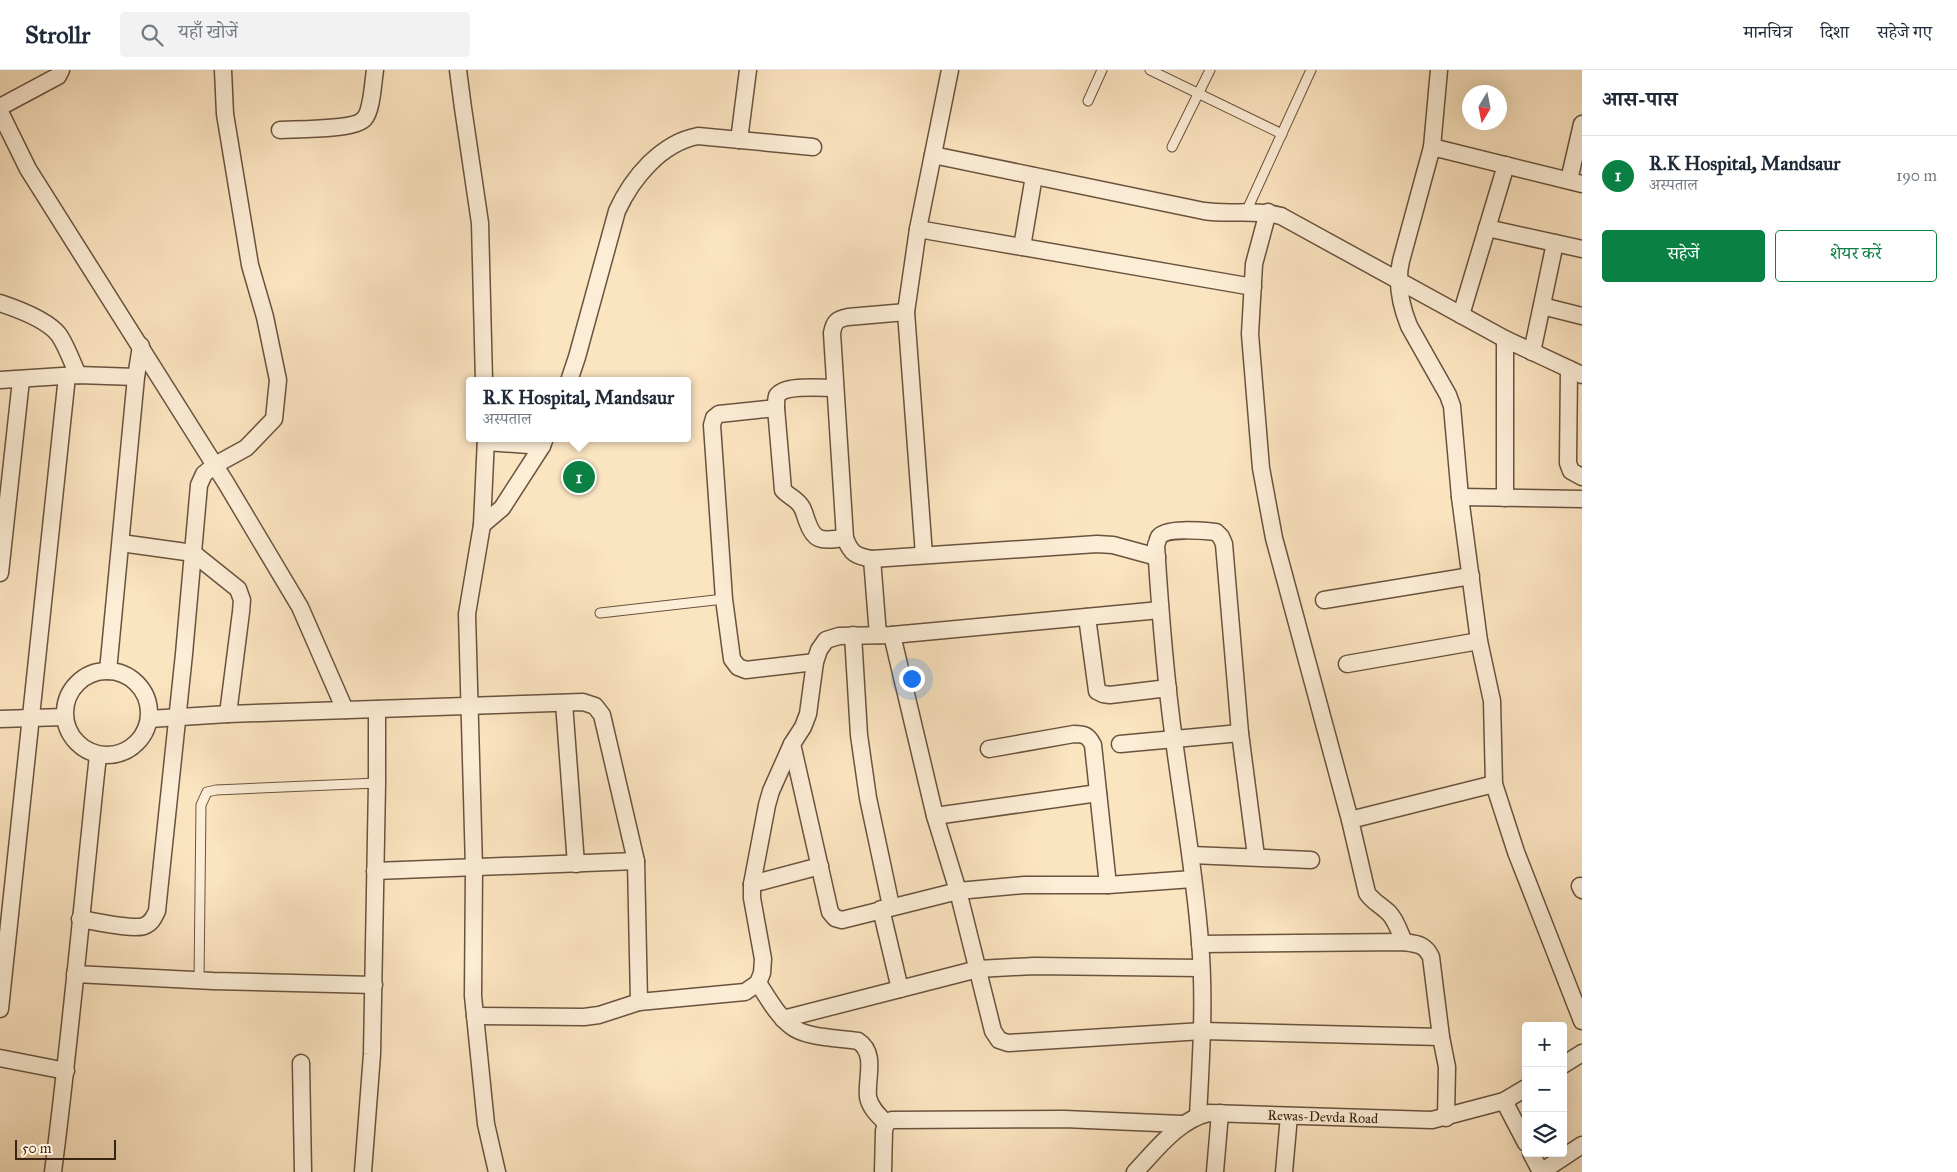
<!DOCTYPE html>
<html lang="hi">
<meta charset="utf-8">
<style>
body{margin:0;font-family:"IM FELL Great Primer","Noto Serif Devanagari",serif;background:#f2f2f3;color:#1f2937}
.controls{position:absolute;right:15px;bottom:15px;display:grid;overflow:hidden;border-radius:5px;box-shadow:0 5px 20px #0002}
.controls button{width:45px;height:45px;display:grid;place-items:center;padding:0;border:0;border-bottom:1px solid #e0e1e3;background:#fff;color:#1f2937;font:25px sans-serif}
.compass{position:absolute;left:1462px;top:15px;width:45px;height:45px;border-radius:50%;background:#fff;box-shadow:0 5px 20px #0002;rotate:190deg}
.scale{position:absolute;left:15px;bottom:12px;width:101px;box-sizing:border-box;padding-left:5px;border:2px solid #392313;border-top:0;font-size:14px;line-height:18px;white-space:nowrap;color:#392313;-webkit-text-stroke:4px #fcedd6;paint-order:stroke}
.you{position:absolute;left:911px;top:608px;width:18px;height:18px;margin:-12px;border:4px solid #fff;border-radius:50%;background:#1a73e8;box-shadow:0 0 0 8px #1a73e833}
.badge{display:grid;place-items:center;width:32px;height:32px;border-radius:50%;background:#0b8043;color:#fff;font-size:16px;font-weight:700}
.pin{position:absolute;translate:-50% -50%;border:2px solid #fff;box-shadow:0 1px 5px #0006}
.popup{position:absolute;left:466px;top:307px;width:225px;height:65px;box-sizing:border-box;display:grid;place-content:center;border-radius:5px;background:#fff;filter:drop-shadow(0 1px 4px #0005);font-size:16px;white-space:nowrap;color:#747a83}
.popup b{font-size:19px;color:#1f2937}
.popup::after{content:'';position:absolute;left:50%;top:100%;margin-left:-10px;border:10px solid transparent;border-top-color:#fff}
.list{margin:0;padding:0;list-style:none}
h2{display:flex;justify-content:space-between;align-items:center;height:65px;margin:0;padding:0 20px;font-size:21px}
h2 small{font-size:16px;font-weight:400;color:#747a83}
.list li{display:grid;grid-template-columns:32px 1fr auto;gap:15px;align-items:center;box-sizing:border-box;height:80px;padding:0 20px;border-top:1px solid #e0e1e3}
.list b{display:block;font-size:19px;white-space:nowrap}
.list p{margin:0;font-size:16px;white-space:nowrap;color:#747a83}
.list em{font-size:16px;font-style:normal;color:#747a83}
.actions{display:flex;gap:10px;padding:15px 20px}
.actions a{flex:1;padding:11px 0;border:1px solid #0b8043;border-radius:5px;text-align:center;font-size:18px;color:#0b8043}
.actions .main{background:#0b8043;color:#fff}
.icon{flex:none;width:28px;height:28px;fill:none;stroke:currentColor;stroke-width:2;stroke-linecap:round;stroke-linejoin:round}
.map{position:relative;flex:none;width:1582px;height:1102px;overflow:hidden}
header{display:flex;align-items:center;gap:30px;box-sizing:border-box;height:70px;padding:0 25px;background:#fff;border-bottom:1px solid #e0e1e3}
header strong{font-size:24px}
nav{display:flex;gap:28px;margin-inline-start:auto;font-size:18px}
.search{width:350px;height:45px;background:#f2f2f3;display:flex;align-items:center;gap:12px;box-sizing:border-box;padding:0 18px;border-radius:5px;color:#747a83;font-size:19px}
main{display:flex}
aside{flex:1;background:#fff}
.map>svg:first-child{display:block}
.lines{fill:none;stroke-linecap:round;stroke-linejoin:round}
.lane-casing{stroke:#6a533e;stroke-width:11}
.street-casing{stroke:#6a533e;stroke-width:19}
.lane{stroke:#fcedd6;stroke-width:9}
.street{stroke:#fcedd6;stroke-width:16}
.labels{text-anchor:middle;stroke-width:4;stroke-linejoin:round;paint-order:stroke}
.street-label{font-size:14px;fill:#392313;stroke:#fcedd6}
</style>
<header>
<strong>Strollr</strong>
<div class="search"><svg class="icon" aria-label="search" viewBox="0 0 24 24"><circle cx="10" cy="10" r="6"/><path d="M15 15l6 6"/></svg>यहाँ खोजें</div>
<nav><a>मानचित्र</a><a>दिशा</a><a>सहेजे गए</a></nav>
</header>
<main>
<div class="map">
<svg width="1582" height="1102" viewBox="0 0 1582 1102">
<rect width="100%" height="100%" fill="#fbe4c0"/>
<filter id="stains"><feTurbulence type="fractalNoise" baseFrequency=".004" numOctaves="4"/><feColorMatrix values="0 0 0 0 .2 0 0 0 0 .09 0 0 0 0 .02 0 0 0 .5 -.17"/></filter>
<radialGradient id="worn" r=".72"><stop offset=".6" stop-color="#630" stop-opacity="0"/><stop offset="1" stop-color="#630" stop-opacity=".3"/></radialGradient>
<g class="lines">
<defs>
<g id="lane">
<path d="M1150,0L1282,64"/>
<path d="M1088,31L1102,0"/>
<path d="M1172,77L1210,0"/>
<path d="M1246,142L1311,0"/>
<path d="M600,543L724,529"/>
<path d="M199,910L201,735L207,722L216,720L377,713"/>
</g>
<g id="street">
<path d="M458,0L463,38L480,153L484,311"/>
<path d="M1439,0L1432,77L1401,191C1396,212 1401,236 1409,256L1448,325L1452,336L1460,427L1479,571L1492,631L1494,714L1516,782L1582,951"/>
<path d="M0,37L58,6L61,0"/>
<path d="M0,42L28,99L226,413L300,537L345,640"/>
<path d="M280,60C296,59 355,60 364,49C372,41 373,12 375,0"/>
<path d="M739,70L748,0"/>
<path d="M1432,77L1582,114"/>
<path d="M933,85L1204,141C1230,145 1256,139 1281,146L1505,269L1582,305"/>
<path d="M1569,110L1582,54"/>
<path d="M1268,142L1254,194L1250,264L1261,398L1274,468L1350,750L1367,823C1373,832 1381,835 1389,843C1396,850 1400,863 1404,872"/>
<path d="M1487,158L1582,179"/>
<path d="M918,159L1253,217"/>
<path d="M1022,177L1034,106"/>
<path d="M0,233C18,239 48,250 59,265C67,277 72,292 78,305"/>
<path d="M1542,236L1582,246"/>
<path d="M906,242L848,247C837,249 834,252 832,263L845,468C851,484 856,486 872,489L1097,474L1113,475L1157,487"/>
<path d="M1461,245L1506,95"/>
<path d="M1532,282L1555,173"/>
<path d="M1569,299L1568,393L1571,401L1582,407"/>
<path d="M0,310L78,305L136,307"/>
<path d="M569,311L577,287L617,141C632,108 661,73 698,66L813,77"/>
<path d="M835,318C822,318 784,314 777,326C776,329 776,334 776,338L783,420C788,426 797,429 801,436C804,440 805,446 807,451C815,474 823,470 845,468"/>
<path d="M776,338L719,344L714,348L712,355L724,529L732,589L738,597L746,600L815,592"/>
<path d="M486,368L482,455L467,544L474,798L473,926L486,1054L497,1102"/>
<path d="M486,372L542,376"/>
<path d="M1460,427L1582,429"/>
<path d="M1505,428V269"/>
<path d="M482,455L502,438L542,376L545,368"/>
<path d="M121,473L193,483L238,519L242,530L241,542L228,644"/>
<path d="M924,485L906,242L918,159L950,0"/>
<path d="M872,489L878,565"/>
<path d="M0,503L21,310"/>
<path d="M1324,530L1471,506"/>
<path d="M1087,547L1097,621L1103,624L1110,625L1168,618"/>
<path d="M853,565L859,665L868,728L891,836"/>
<path d="M892,565L935,746L958,821L993,961L999,970L1008,973L1203,961L1441,967"/>
<path d="M1347,594L1479,571"/>
<circle cx="107" cy="643" r="42"/>
<path d="M108,601L136,307L141,276"/>
<path d="M564,633L576,794"/>
<path d="M0,649L64,647"/>
<path d="M149,649L228,644L583,632L595,636L602,645L636,791L639,932"/>
<path d="M792,674L830,842L835,848L842,850L958,821L1024,815H1108L1193,809"/>
<path d="M1120,674L1240,663"/>
<path d="M989,679L1074,664C1084,664 1088,665 1093,675L1108,815"/>
<path d="M935,746L1098,723"/>
<path d="M1350,750L1494,714"/>
<path d="M1191,785L1311,790"/>
<path d="M375,801L636,791"/>
<path d="M752,814L820,796"/>
<path d="M1580,816L1582,820"/>
<path d="M881,839L900,919"/>
<path d="M80,849C94,851 133,860 144,856C152,853 154,847 157,841L184,584L199,415L204,404L215,395L246,378L274,349L278,310L265,247L250,195L225,44L223,0"/>
<path d="M1200,874L1404,872C1417,874 1425,874 1431,887L1441,967L1447,997L1446,1048"/>
<path d="M75,904L213,911L374,915"/>
<path d="M758,913C768,928 777,945 791,956C805,968 839,968 858,971C877,983 866,1008 868,1027C870,1038 879,1046 886,1053"/>
<path d="M0,939L67,306"/>
<path d="M475,946L584,947L599,945L639,932L745,922L758,913L762,903L763,889L752,828V814L767,735L771,721L792,674L803,657L808,644L815,592L819,580L826,570L839,566L892,565L1160,540"/>
<path d="M783,949L978,899L1034,896L1201,898"/>
<path d="M0,988L66,1001"/>
<path d="M301,993L303,1102"/>
<path d="M1563,995L1582,983"/>
<path d="M1504,1031L1526,1073"/>
<path d="M1198,1046C1201,988 1205,930 1200,872C1195,805 1183,738 1174,670C1165,605 1160,540 1156,475C1157,474 1158,468 1159,467C1166,457 1204,461 1216,462L1221,467L1224,474L1240,663L1256,786"/>
<path d="M1531,1083L1541,1102"/>
<path d="M53,1102C71,963 83,824 98,685"/>
<path d="M363,1102L372,984L377,713V639"/>
<path d="M883,1102L884,1061L886,1053L892,1050L1064,1049L1182,1054"/>
<path id="s1" d="M1135,1102C1156,1080 1178,1050 1209,1043L1432,1050L1504,1031L1526,1018"/>
<path d="M1215,1102L1220,1043"/>
<path d="M1284,1102L1289,1046"/>
<path d="M1541,1102L1582,1075"/>
</g>
</defs>
<!-- lane casing -->
<use href="#lane" class="lane-casing"/>
<!-- street casing -->
<use href="#street" class="street-casing"/>
<!-- lane -->
<use href="#lane" class="lane"/>
<!-- street -->
<use href="#street" class="street"/>
</g>
<g class="labels">
<!-- street labels -->
<g class="street-label">
<text dy="5" stroke="none"><textPath href="#s1" startOffset="210">Rewas-Devda Road</textPath></text>
</g>
</g>
<rect width="100%" height="100%" filter="url(#stains)"/>
<rect width="100%" height="100%" fill="url(#worn)"/>
</svg>
<div class="controls">
<button>+</button>
<button>−</button>
<button><svg class="icon" aria-label="layers" viewBox="0 0 24 24"><path d="M12 4l9 5-9 5-9-5zM3 14l9 5 9-5"/></svg></button>
</div>
<svg class="compass" viewBox="-18 -18 36 36"><path d="M0-13l5 13h-10z" fill="#e53935"/><path d="M0 13l5-13h-10z" fill="#747a83"/></svg>
<div class="scale">50 m</div>
<div class="you"></div>
<div class="pin badge" style="left:579px;top:407px">1</div>
<div class="popup"><b>R.K Hospital, Mandsaur</b>अस्पताल</div>
</div>
<aside>
<h2>आस-पास<small></small></h2>
<ul class="list">
<li><span class="badge">1</span><div><b>R.K Hospital, Mandsaur</b><p>अस्पताल</p></div><em>190 m</em></li>
</ul>
<div class="actions"><a class="main">सहेजें</a><a>शेयर करें</a></div>
</aside>
</main>
